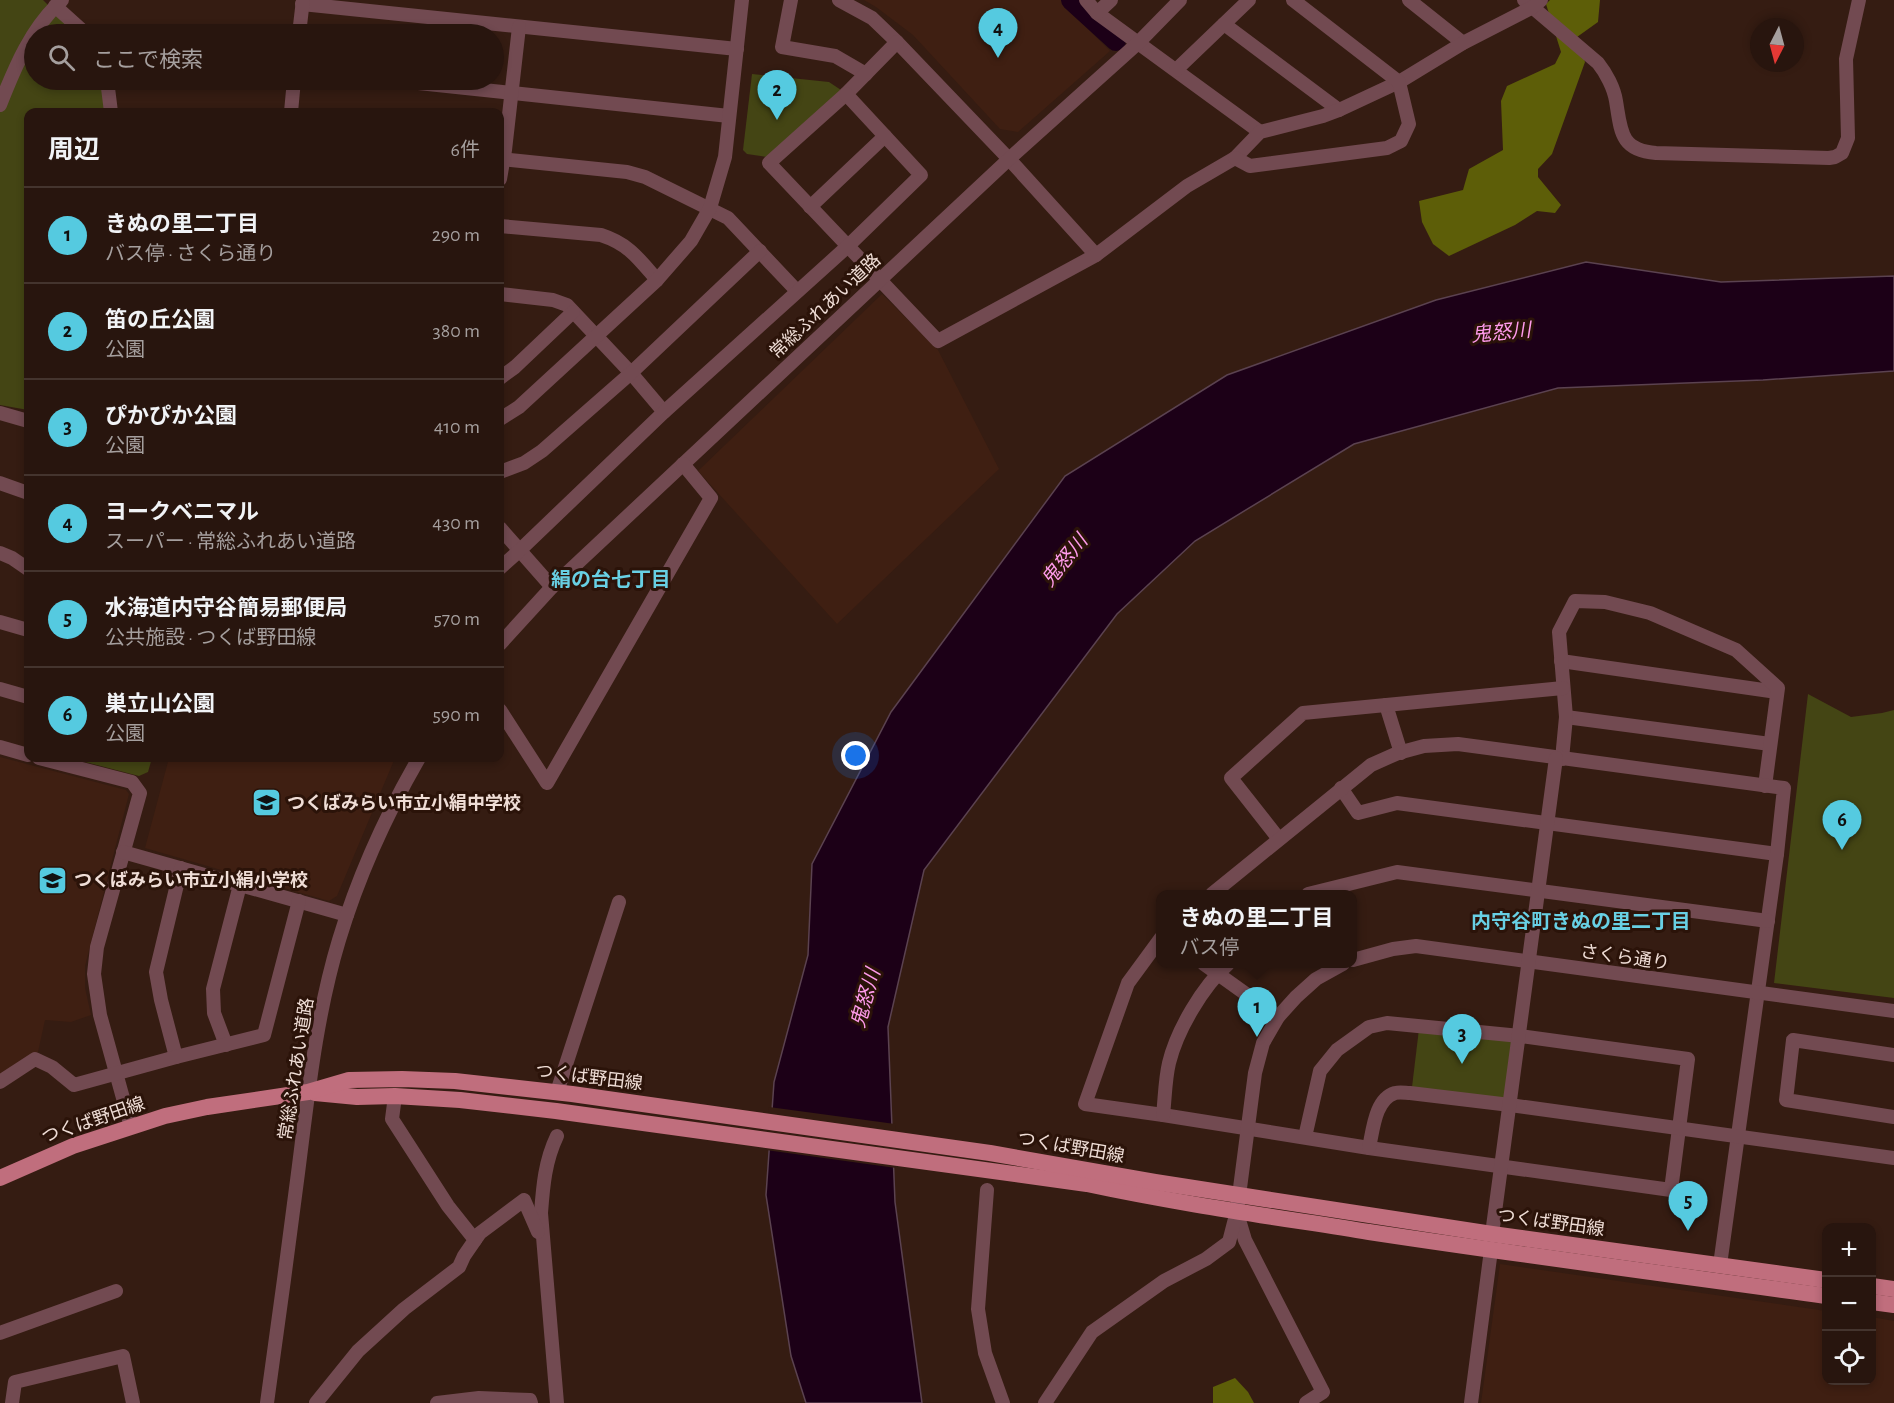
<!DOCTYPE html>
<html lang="ja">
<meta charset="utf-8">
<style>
body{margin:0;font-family:"Alegreya Sans","Noto Sans JP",sans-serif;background:#34221c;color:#f1f3f6}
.controls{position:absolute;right:18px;bottom:18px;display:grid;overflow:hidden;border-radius:12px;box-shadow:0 3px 9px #0003}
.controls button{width:54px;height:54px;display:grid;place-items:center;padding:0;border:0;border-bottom:2px solid #44342e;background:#28150e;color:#f1f3f6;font:30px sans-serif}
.compass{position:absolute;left:1750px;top:18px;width:54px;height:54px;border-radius:50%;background:#28150e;box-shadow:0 3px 9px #0003;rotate:186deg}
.you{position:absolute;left:856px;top:756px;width:21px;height:21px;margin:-15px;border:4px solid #fff;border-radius:50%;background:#1a73e8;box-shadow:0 0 0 9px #1a73e833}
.badge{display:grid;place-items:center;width:39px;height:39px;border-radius:50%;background:#55cae0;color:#111;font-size:20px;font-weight:700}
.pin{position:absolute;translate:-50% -50px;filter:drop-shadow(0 2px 3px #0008)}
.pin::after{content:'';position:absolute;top:32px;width:21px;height:18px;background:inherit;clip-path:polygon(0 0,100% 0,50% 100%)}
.popup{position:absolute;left:1156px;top:890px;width:201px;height:78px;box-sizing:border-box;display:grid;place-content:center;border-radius:12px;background:#28150e;filter:drop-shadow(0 2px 4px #0005);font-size:20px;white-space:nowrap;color:#a59f9e}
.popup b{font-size:22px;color:#f1f3f6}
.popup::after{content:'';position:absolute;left:50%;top:100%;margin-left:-12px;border:12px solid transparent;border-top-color:#28150e}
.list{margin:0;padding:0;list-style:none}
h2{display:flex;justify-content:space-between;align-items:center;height:78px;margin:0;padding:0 24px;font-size:26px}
h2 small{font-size:20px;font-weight:400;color:#a59f9e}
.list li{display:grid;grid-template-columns:39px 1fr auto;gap:18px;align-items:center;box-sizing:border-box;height:96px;padding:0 24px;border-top:2px solid #44342e}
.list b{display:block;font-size:22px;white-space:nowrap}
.list p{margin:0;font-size:20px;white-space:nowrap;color:#a59f9e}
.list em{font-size:20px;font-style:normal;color:#a59f9e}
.icon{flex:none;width:33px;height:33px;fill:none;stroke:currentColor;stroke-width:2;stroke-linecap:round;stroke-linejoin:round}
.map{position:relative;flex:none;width:1894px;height:1403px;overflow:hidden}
.search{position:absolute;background:#28150e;box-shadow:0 3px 9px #0003;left:24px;top:24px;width:480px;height:66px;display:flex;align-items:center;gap:15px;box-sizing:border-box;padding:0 21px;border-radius:33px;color:#a59f9e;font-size:22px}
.panel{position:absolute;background:#28150e;box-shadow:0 3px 9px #0003;left:24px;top:108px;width:480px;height:654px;border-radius:12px}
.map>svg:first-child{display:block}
.built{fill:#3f1f12}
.green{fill:#444514}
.forest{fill:#5d5e08}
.water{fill:#1c0017;stroke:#5b4250;stroke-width:1.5}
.pier{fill:#351c12}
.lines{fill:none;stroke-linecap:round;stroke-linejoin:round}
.river{stroke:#1c0017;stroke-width:20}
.minor{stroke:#724a51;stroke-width:14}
.major{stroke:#c06e7d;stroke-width:16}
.labels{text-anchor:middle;stroke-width:6;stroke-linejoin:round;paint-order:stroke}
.street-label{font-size:18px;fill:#efddd6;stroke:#2b1309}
.poi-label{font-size:18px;font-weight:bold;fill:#efddd6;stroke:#2b1309;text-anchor:start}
.water-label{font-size:20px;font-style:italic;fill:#fe9aea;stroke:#2b1309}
.neighbourhood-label{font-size:20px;font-weight:bold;fill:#68d0e4;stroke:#2b1309}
</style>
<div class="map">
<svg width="1894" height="1403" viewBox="0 0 1894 1403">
<rect width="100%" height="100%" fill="#351c12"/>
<!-- built -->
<g class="built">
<path d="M864,0H1062L1077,18L1110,51L1018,132L1000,129L913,35L876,7Z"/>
<path d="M882,294L938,350L999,469L837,624L698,471Z"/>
<path d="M0,757L126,790L129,794L85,966V988L91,1015L71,1022L45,1020L38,1052L0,1077Z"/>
<path d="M169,758H395L337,896L329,901L145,848Z"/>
<path d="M1500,1264L1826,1311V1380H1872V1317L1894,1321V1403H1481Z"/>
</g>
<!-- green -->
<g class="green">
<path d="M0,0H43L77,34H34V80H103L107,112H28V410L0,405Z"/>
<path d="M752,74L829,82L841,90L767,157L747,154L743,150Z"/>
<path d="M1808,694L1851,717L1882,713L1894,710V998L1774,983Z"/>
<path d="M70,758H152L148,772L139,776Z"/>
<path d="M1419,1029L1513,1041L1505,1100L1412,1087Z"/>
</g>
<!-- forest -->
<g class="forest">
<path d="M1550,0H1600L1598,22L1577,37L1585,62L1552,154L1538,169V177L1561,205L1555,213L1537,211L1515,225L1449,256L1433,244L1422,222L1419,201L1463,190L1469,169L1503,150L1501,101L1507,86L1555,64L1561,52L1546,4Z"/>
<path d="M1235,1378L1248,1392L1254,1403H1213V1387Z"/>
</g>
<!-- water -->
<path class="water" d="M1586,262L1721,282L1894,276V371L1763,380L1558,388L1354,444L1195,541L1117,614L924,870L888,1027L895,1202L922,1403H806L791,1356L766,1195L774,1082L808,955L812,864L891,712L1065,476L1227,375L1436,300Z"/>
<!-- pier -->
<path class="pier" d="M769,1107L895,1124L896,1168L766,1150Z"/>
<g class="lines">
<!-- river -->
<path class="river" d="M1071,0L1116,41"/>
<!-- minor -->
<g class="minor">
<path d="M791,0L782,47L835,56L866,74"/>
<path d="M839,0L872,18L897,42L1009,159L1096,255"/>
<path d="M1086,0L1097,13L1260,132"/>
<path d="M1409,0L1463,43"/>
<path d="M1524,0L1598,63C1606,73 1614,88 1616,101C1621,131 1620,150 1656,153L1829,158L1835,157L1842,153L1848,138L1846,59L1859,0"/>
<path d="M302,4L737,49"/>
<path d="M55,6L86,34"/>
<path d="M1097,13L1111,0"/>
<path d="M1224,24L1339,110"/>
<path d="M299,34L303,0"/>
<path d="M897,42L846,94L769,163L938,341L1096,255L1187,186L1235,158L1260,132L1323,116L1339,110L1399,82L1463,43L1533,7L1541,0"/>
<path d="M1176,70L1249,0"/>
<path d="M107,80L111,112"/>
<path d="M390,80L729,116"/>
<path d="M0,105C15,67 31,28 62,0"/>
<path d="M291,112L294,80"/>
<path d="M1235,158L1250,166L1387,148L1401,141L1409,124L1399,82L1293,0"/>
<path d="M500,159L627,172L645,177L728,218L797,291"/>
<path d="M500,179L505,150L519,27"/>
<path d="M810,207L885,136"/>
<path d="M500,226L601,235C629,244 639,259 657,280"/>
<path d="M500,294L553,300L567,305L631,373L664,412"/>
<path d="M500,378L515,367L573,312"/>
<path d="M0,413L28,421"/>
<path d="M500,419L519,407L657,280L691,241L710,208L725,157L742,0"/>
<path d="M500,472L524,463L542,451L631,373L760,251"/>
<path d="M0,483L28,493"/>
<path d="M500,528L552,587"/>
<path d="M0,553L12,558L28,569"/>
<path d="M500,568L519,551L664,412L848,246L921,175L846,94"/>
<path d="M0,622L28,630"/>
<path d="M500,644L552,587L1009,159L1138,43L1180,0"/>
<path d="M1561,661L1777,692"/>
<path d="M0,689L28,697"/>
<path d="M1386,705L1401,753"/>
<path d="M500,710L547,783L711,498L683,464"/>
<path d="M1566,717L1770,744"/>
<path d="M0,747L28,755"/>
<path d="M39,758L132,782L140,793L97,947L94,974L100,1015L131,1127"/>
<path d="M1562,759L1566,717L1559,632L1575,601L1605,602L1650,613L1736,650L1778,688L1765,786"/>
<path d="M1341,788L1358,813L1397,803L1777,854"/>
<path d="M1279,839L1231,778L1303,713L1563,688"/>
<path d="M123,852L347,915"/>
<path d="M1212,894L1371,765L1398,753L1424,746L1458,744L1784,788L1777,854L1720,1265"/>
<path d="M1308,894L1397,872L1768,921"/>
<path d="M1161,938L1128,983L1085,1104L1163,1115L1369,1148L1671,1190L1688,1059L1520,1036L1387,1023L1369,1027L1337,1050L1320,1071L1305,1137"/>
<path d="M1353,960L1393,949L1416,946L1894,1011"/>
<path d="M1204,964L1278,1017"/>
<path d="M226,1045L214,1013L213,989L240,885"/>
<path d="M1894,1055L1793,1040L1786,1100L1894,1117"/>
<path d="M176,1057L161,1000L156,972L181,868"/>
<path d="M0,1082L35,1059L52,1067L74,1085L176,1057L264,1035L299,901"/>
<path d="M557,1092L619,902"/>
<path d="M1163,1115C1165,1098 1165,1080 1169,1063C1177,1030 1203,986 1228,964"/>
<path d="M557,1136C545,1161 543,1186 541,1213L557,1403"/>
<path d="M1369,1148C1373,1130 1375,1099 1395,1093C1400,1092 1406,1093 1410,1093L1510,1105L1894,1158"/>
<path d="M987,1190L978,1309L985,1353L1003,1403"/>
<path d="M1237,1213L1245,1240L1323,1392L1306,1403"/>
<path d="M1492,1234L1556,758"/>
<path d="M475,1240L480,1233L524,1200L538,1232"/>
<path d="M0,1333L116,1291"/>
<path d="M12,1403L15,1382L123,1356L133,1403"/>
<path d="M267,1403C278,1326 288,1250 298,1173C308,1095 316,1016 339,940C358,877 386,815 419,758"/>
<path d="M316,1403L358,1351L404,1309L459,1267L464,1256L475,1240L448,1206L392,1119L395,1096"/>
<path d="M437,1403L479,1398L530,1400L531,1403"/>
<path d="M1045,1403L1092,1332L1164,1281L1206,1259L1229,1242L1237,1211L1255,1073L1263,1043L1278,1017L1296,997L1316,979L1343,964"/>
<path d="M1471,1403L1491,1250"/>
</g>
<!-- major -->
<g class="major">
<path d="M315,1093L357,1097L395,1096L460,1100L556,1111L1087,1184C1180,1204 1275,1217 1369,1232C1521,1255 1674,1275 1826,1296"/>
<path d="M0,1178L73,1146L165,1116L207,1107L308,1092L349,1080L402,1079L455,1081L572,1094L990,1153L1155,1182L1492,1234L1826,1280"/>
<path d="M1872,1286L1894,1289"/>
<path d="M1872,1302L1894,1305"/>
</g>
</g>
<!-- icons -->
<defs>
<symbol id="school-square" viewBox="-11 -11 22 22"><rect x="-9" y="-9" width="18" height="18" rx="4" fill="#55cae0" stroke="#2b1309"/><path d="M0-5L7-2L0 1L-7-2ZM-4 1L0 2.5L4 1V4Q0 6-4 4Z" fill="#111"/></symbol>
</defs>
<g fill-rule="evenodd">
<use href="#school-square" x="250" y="786" width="33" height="33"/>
<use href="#school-square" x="36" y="864" width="33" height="33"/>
</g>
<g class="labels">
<!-- street labels -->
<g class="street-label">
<text transform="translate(825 306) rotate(-43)" y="6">常総ふれあい道路</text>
<text transform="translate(1625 957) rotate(8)" y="6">さくら通り</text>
<text transform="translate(296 1069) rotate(-81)" y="6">常総ふれあい道路</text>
<text transform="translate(589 1077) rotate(7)" y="6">つくば野田線</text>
<text transform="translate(93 1120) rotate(-19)" y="6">つくば野田線</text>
<text transform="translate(1071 1147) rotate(10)" y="6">つくば野田線</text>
<text transform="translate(1551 1222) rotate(8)" y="6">つくば野田線</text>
</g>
<!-- poi labels -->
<g class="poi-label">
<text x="287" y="809">つくばみらい市立小絹中学校</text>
<text x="74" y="886">つくばみらい市立小絹小学校</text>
</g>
<!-- water labels -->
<g class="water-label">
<text transform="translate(1501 332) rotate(-5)" y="7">鬼怒川</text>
<text transform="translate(1064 560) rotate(-51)" y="7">鬼怒川</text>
<text transform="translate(865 998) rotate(-74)" y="7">鬼怒川</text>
</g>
<!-- neighbourhood labels -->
<g class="neighbourhood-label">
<text x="611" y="586">絹の台七丁目</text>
<text x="1581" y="928">内守谷町きぬの里二丁目</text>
</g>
</g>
</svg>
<div class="controls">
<button>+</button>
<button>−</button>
<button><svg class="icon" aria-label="locate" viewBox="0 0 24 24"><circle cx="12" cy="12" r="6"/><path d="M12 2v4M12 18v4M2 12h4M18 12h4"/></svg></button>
</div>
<svg class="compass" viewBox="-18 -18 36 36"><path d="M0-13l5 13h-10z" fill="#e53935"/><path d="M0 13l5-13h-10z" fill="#a59f9e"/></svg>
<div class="you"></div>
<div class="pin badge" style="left:1257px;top:1037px">1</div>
<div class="popup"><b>きぬの里二丁目</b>バス停</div>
<div class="pin badge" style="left:777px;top:120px">2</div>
<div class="pin badge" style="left:1462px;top:1064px">3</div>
<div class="pin badge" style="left:998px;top:58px">4</div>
<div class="pin badge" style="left:1688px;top:1231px">5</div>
<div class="pin badge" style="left:1842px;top:850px">6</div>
<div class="search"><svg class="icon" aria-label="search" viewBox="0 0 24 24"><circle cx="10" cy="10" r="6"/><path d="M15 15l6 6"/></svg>ここで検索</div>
<section class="panel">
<h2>周辺<small>6件</small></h2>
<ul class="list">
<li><span class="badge">1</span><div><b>きぬの里二丁目</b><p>バス停 · さくら通り</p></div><em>290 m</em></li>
<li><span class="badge">2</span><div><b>笛の丘公園</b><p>公園</p></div><em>380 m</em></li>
<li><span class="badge">3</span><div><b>ぴかぴか公園</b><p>公園</p></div><em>410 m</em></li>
<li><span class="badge">4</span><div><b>ヨークベニマル</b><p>スーパー · 常総ふれあい道路</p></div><em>430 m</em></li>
<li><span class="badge">5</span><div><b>水海道内守谷簡易郵便局</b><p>公共施設 · つくば野田線</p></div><em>570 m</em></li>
<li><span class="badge">6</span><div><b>巣立山公園</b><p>公園</p></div><em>590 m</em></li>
</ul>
</section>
</div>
